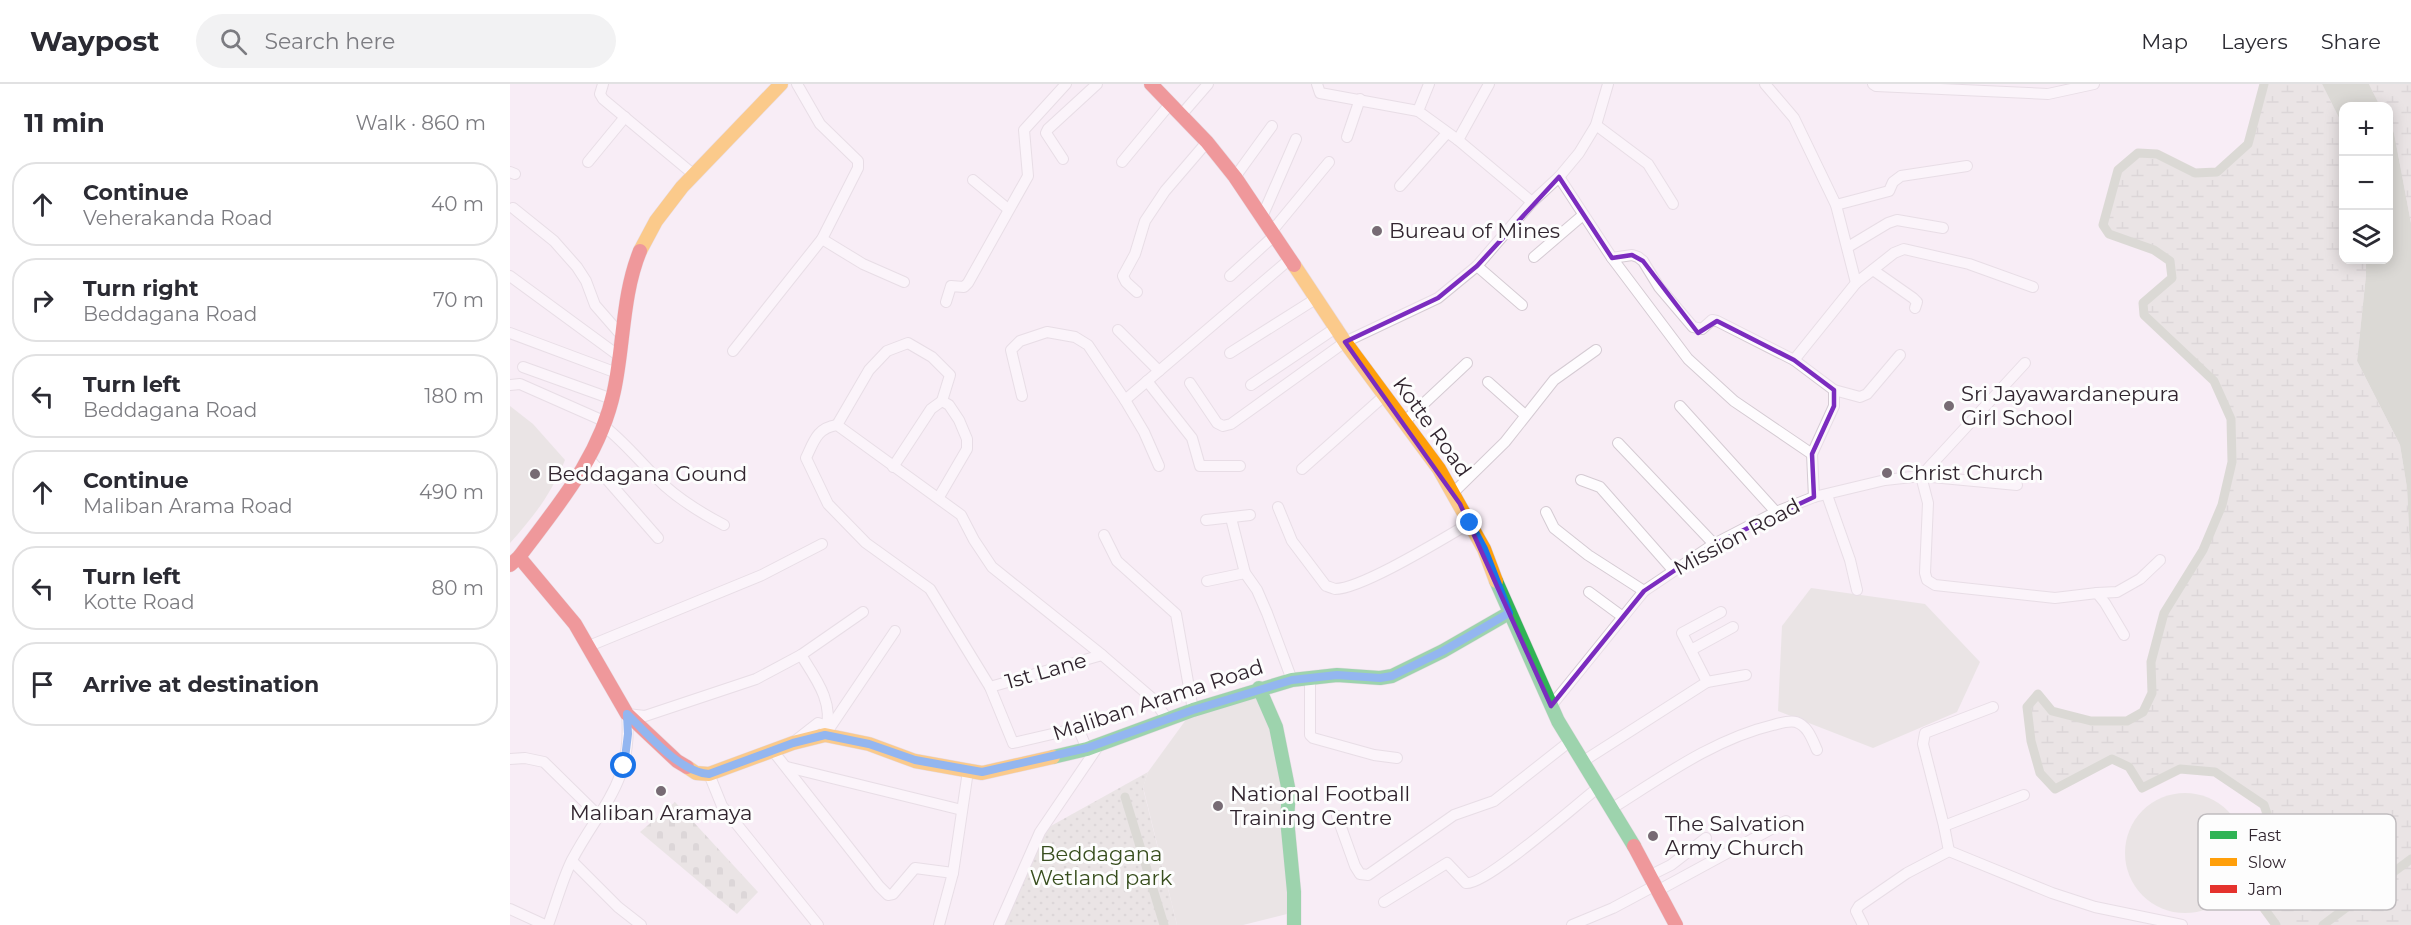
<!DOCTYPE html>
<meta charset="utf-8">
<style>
body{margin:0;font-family:Montserrat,sans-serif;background:#f2f2f3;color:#2b2b33}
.controls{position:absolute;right:18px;top:18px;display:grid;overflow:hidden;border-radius:12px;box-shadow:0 3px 15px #0003}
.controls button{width:54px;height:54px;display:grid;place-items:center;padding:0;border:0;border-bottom:2px solid #e1e1e2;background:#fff;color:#2b2b33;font:30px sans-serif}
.stop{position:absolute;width:18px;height:18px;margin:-14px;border:4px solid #1a73e8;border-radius:50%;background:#fff}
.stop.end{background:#1a73e8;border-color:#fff;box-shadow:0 2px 6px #0008}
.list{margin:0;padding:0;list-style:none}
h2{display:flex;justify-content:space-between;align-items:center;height:78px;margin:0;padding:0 24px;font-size:26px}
h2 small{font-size:20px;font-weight:400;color:#7c7c81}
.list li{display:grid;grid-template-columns:39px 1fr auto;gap:18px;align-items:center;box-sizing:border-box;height:84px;margin:0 12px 12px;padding:0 12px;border:2px solid #e1e1e2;border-radius:24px}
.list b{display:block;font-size:22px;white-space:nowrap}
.list p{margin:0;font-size:20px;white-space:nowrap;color:#7c7c81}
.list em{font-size:20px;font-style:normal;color:#7c7c81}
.icon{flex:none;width:33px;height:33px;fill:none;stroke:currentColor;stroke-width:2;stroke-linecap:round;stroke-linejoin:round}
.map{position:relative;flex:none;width:1901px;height:841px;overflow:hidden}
header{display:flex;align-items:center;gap:36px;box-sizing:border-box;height:84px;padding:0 30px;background:#fff;border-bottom:2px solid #e1e1e2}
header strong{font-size:28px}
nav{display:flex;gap:33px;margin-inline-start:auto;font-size:21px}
.search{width:420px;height:54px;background:#f2f2f3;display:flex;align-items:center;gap:15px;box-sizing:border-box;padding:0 21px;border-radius:33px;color:#7c7c81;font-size:22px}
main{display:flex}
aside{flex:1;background:#fff}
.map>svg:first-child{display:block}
.green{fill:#d9dad1}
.wetland{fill:url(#wetland-marsh)}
.cemetery{fill:url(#cemetery-stones)}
.park{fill:url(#park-dots)}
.water{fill:#b9c1ae}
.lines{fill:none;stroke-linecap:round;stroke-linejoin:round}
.canal{stroke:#b9c1ae;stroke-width:9}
.street-casing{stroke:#d5cbd3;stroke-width:12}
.fast-casing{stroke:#d5cbd3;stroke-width:15}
.slow-casing{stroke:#d5cbd3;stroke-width:15}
.jam-casing{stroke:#d5cbd3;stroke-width:15}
.street{stroke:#fefcfe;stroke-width:10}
.fast{stroke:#30b455;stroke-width:14}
.slow{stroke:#ff9f0a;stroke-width:14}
.jam{stroke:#e5322d;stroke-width:14}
.route{stroke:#1a73e8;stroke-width:8}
.marked{fill:none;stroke:#7b2cbf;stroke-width:4.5;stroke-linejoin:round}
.poi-dot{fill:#776b74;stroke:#fdfdfd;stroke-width:2}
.labels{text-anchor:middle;stroke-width:6;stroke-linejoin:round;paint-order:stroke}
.poi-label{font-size:21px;fill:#31252f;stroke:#fdfdfd;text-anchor:start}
.street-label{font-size:21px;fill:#31252f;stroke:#fdfdfd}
.park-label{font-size:21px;fill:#384e1e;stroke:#fdfdfd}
.key{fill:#fdfdfd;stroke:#c0bcbf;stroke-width:1.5}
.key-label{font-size:16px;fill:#31252f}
</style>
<header>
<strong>Waypost</strong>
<div class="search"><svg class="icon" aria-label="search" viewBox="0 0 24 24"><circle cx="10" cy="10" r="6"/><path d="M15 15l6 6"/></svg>Search here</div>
<nav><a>Map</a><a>Layers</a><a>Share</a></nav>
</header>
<main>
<aside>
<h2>11 min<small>Walk · 860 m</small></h2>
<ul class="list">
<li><svg class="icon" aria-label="ahead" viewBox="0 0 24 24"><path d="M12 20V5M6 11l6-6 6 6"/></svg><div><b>Continue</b><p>Veherakanda Road</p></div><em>40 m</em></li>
<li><svg class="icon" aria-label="right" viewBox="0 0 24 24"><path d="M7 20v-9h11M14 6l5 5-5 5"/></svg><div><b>Turn right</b><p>Beddagana Road</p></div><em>70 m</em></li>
<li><svg class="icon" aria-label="left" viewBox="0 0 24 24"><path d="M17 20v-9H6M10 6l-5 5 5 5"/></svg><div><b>Turn left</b><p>Beddagana Road</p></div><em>180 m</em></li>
<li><svg class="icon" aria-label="ahead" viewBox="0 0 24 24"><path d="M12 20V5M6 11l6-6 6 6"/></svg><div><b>Continue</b><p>Maliban Arama Road</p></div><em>490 m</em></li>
<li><svg class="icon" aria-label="left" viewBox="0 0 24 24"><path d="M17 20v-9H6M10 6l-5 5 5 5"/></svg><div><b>Turn left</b><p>Kotte Road</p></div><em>80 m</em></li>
<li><svg class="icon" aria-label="arrive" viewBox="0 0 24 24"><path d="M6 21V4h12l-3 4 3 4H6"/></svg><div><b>Arrive at destination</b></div></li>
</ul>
</aside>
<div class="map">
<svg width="1901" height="841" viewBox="0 0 1901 841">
<defs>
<pattern id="wetland-marsh" width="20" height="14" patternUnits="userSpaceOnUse" patternTransform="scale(1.5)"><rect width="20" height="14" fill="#d9dad1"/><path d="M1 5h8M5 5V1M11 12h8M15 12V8" fill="none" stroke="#bbbbb4"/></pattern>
<pattern id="cemetery-stones" width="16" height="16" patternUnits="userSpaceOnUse" patternTransform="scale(1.5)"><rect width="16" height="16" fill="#d9dad1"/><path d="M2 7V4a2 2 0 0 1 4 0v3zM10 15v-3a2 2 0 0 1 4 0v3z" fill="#bbbbb4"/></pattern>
<pattern id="park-dots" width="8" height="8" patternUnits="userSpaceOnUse" patternTransform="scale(1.5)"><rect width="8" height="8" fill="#d9dad1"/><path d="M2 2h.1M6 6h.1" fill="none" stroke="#bbbbb4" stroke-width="1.8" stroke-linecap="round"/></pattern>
</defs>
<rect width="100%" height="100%" fill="#f8edf5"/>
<!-- green -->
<g class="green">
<path d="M0,322L23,340L55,376C41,410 25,431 0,459Z"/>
<path d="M1301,504L1415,520L1470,578L1447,628L1363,664L1268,627L1272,542Z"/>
<path d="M749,604L766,643L785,828L733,841H667L633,703L638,688L683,626Z"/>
<circle cx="1675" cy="769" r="60"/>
</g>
<!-- wetland -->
<g class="wetland">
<path d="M1754,0H1812L1833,42L1834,176H1856V191L1847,277L1890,361L1897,404L1901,486V841H1766L1753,823L1743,797L1761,742L1754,721L1705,688L1670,685L1632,704L1619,683L1602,676L1545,705L1530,689L1521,657L1517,623L1528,610L1542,627L1581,637H1616L1633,628L1642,609L1641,578L1654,529L1693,466L1712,421L1722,378L1721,335L1704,297L1634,231L1633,219L1662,194L1660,177L1644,166L1599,150L1593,141L1608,86L1628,69L1647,70L1685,89L1707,88L1738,60Z"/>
<path d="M1859,0H1901V139L1884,49L1879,38L1878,22H1870Z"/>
</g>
<!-- cemetery -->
<path class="cemetery" d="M165,718L248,808L227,830L130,748Z"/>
<!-- park -->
<path class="park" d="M638,688L633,704L667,841H489L530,748Z"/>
<!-- water -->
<g class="water">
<path d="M1812,0H1859L1870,22H1834L1833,42Z"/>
<path d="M1879,38L1884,49L1901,139V486L1897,404L1890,361L1847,277L1856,191V176H1878Z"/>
</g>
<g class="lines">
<!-- canal -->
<g class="canal">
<path d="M1754,0L1738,60L1707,88L1685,89L1647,70L1628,69L1608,86L1593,141L1599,150L1644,166L1660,177L1662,194L1633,219L1634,231L1704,297L1721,335L1722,378L1712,421L1693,466L1654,529L1641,578L1642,609L1633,628L1617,637H1581L1542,627L1528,610L1517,623L1521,657L1530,689L1545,705L1602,675L1619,683L1632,704L1670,685L1705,688L1754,721L1761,742L1743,797L1753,823L1766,841"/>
<path d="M615,713L654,841"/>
<path d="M1813,841L1901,775"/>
</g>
<defs>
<g id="street">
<path d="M93,0L90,10L93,15L183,90"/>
<path d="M807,0L810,9L908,27L948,56L1022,118"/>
<path d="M1255,0L1284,34L1326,121L1346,199L1384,169L1394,165L1459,180L1523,203"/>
<path d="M1363,0L1366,2L1538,10L1584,0"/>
<path d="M908,27L919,0"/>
<path d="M672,30L698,0"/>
<path d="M1086,41L1138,80L1163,120"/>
<path d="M837,53L850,15"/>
<path d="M948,56L979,0"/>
<path d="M553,75L536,49L538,45L587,0"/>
<path d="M78,78L115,33"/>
<path d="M612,78L660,20"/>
<path d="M0,88L5,90"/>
<path d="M725,93L762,42"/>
<path d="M1049,93L1102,174L1178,275L1224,317L1302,370"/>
<path d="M463,96L498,125"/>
<path d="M890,102L937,49"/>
<path d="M1326,121L1379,107L1383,98L1391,92L1457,82"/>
<path d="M3,124L44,157L67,183L76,197L85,221L112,252"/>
<path d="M752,133L786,55"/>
<path d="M762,147L819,78"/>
<path d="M312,155L353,180L394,198"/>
<path d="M1338,163L1378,139L1387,136L1433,144"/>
<path d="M1024,173L1073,131"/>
<path d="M1102,174L1122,171L1128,173L1133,177L1149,203L1183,243L1192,245L1202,236L1207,237L1284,276"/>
<path d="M967,182L1012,221"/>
<path d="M1363,186L1403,214L1407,218L1405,224"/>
<path d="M0,192L109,272"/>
<path d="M720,192L765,151"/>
<path d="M627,208L616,198L613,192L625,170L635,137L655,107L697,58"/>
<path d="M436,218L441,202L454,203L458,199L518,92L514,46L556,0"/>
<path d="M608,246L649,287"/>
<path d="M0,249L107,289"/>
<path d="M223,267L312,155L348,84V77L310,40L287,0"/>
<path d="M720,269L807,214"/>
<path d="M1515,279L1411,392L1418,419L1415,489L1417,496L1425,501L1545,514L1587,509L1595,519L1614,551"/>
<path d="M13,283L102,315"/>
<path d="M637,297L682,354L690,382H730"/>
<path d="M978,298L1015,331"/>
<path d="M680,299L707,339L713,342L721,340L835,258L928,214L967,182L1022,118L1049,93L1069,69L1086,41L1098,0"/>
<path d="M0,301L10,300L96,338"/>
<path d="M741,301L827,243"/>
<path d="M1324,306L1350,313L1357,310L1390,271"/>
<path d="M512,312L501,266L510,257L537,248L565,253L578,261L615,316L780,175"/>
<path d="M615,316L634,348L649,382"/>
<path d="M1170,322L1266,428"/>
<path d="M893,339L957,279"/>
<path d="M327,341L359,286L377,267L398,259L422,273L440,291L432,317"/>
<path d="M95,343C118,361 134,383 155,402C173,418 193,430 214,441"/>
<path d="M1108,359L1204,460"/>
<path d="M80,376L148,454"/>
<path d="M383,383L421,325L432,317L439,321L449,336L457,355V365L429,413"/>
<path d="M792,385L874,312"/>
<path d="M1071,396L1090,403L1163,486"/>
<path d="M944,408L995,358L1044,296L1086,266"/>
<path d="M1317,411L1340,476L1347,506"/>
<path d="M1304,413L1302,370L1324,322V306L1284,276L1346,199"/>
<path d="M768,423L782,457L816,502C817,502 825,505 825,505C852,505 934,454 960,439"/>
<path d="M1036,428L1044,444L1078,471L1134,507"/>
<path d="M721,434L735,489L747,506L757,529L782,596"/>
<path d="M696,436L740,431"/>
<path d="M594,451L607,477L666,530L683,626"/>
<path d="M697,497L735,489"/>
<path d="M1079,508L1113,533"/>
<path d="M1587,509L1607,508L1630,495L1650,476"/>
<path d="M79,562L252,491L312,460"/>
<path d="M1181,566L1223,543"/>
<path d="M291,571C306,595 324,618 316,648"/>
<path d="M800,593V651L803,654L864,671L887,674"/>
<path d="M1197,598L1236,591"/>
<path d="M480,603L592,571"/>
<path d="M1041,622L1134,507L1204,460L1266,428L1304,413L1375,396L1411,392L1507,401"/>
<path d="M1483,623L1415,649L1413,660L1434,742L1514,711"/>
<path d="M315,651L385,547"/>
<path d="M285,657L308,639L318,642"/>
<path d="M577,665L568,644L503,659L480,603L420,505L356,459L318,420L296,374C304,357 307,344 327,341L451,431L464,456L482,483L592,571L643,615L658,636"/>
<path d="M263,667L369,802L378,811L383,810L405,784L443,789"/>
<path d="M0,675L15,674L34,678L90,733"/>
<path d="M1072,678L1197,598L1172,549L1211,528"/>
<path d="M277,683L452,726"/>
<path d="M199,690L212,722L308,841"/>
<path d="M1101,725C1152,693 1204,655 1263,641C1271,639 1279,636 1286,638C1298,642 1302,655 1307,666"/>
<path d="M827,732L845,782L850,790L858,791L944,731L984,717L1059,658"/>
<path d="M1434,742L1439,767"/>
<path d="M62,777L108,823L131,841"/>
<path d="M1141,791L1161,781L1196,754"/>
<path d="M1149,806L1276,737"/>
<path d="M874,818L937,779L956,799C974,803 1069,718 1089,703"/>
<path d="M0,825L35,841"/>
<path d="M38,841C46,820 52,796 62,776C91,721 123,699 117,630L135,632L246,595L291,571L353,528"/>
<path d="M429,841L443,789L458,687"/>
<path d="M489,841L530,748L589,661"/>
<path d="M1062,841L1103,824L1146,801"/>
<path d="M1353,841L1346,827L1349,822L1397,789L1439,767L1542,809L1585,823L1672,841"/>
</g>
<g id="fast">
<path d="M986,497L1048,637L1124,762"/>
<path d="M749,604L766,643L779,708L777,735L784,808V841"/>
<path d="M543,673L577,665L683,626L782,596L827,591L870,594L882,592L933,567L999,529"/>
</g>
<g id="slow">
<path d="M130,167L146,137L172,103L271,0"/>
<path d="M784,181L835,258L929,385L974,465L986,497"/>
<path d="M177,683L186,689L199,690L283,659L315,651L359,660L405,677L472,689L543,673"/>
</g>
<g id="jam">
<path d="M641,0L697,58L725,93L784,181"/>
<path d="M9,473L65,540L117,630L167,677L177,683"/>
<path d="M0,481L9,473C48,421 90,373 104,307C114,261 112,211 130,167"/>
<path d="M1124,762L1166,841"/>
</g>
</defs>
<!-- street casing -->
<use href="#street" class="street-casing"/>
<!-- fast casing -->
<use href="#fast" class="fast-casing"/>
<!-- slow casing -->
<use href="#slow" class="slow-casing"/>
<!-- jam casing -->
<use href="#jam" class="jam-casing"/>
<!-- street -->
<use href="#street" class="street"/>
<!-- fast -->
<use href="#fast" class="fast"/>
<!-- slow -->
<use href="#slow" class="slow"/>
<!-- jam -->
<use href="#jam" class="jam"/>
</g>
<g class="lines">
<!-- route -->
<path class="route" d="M114,682L118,650L117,630C138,650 169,688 199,690L283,659L315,651L359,660L405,676L472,688L577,664L683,626L782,596L827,591L870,594L882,592L933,567L999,529L974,465L960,439"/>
</g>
<!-- marked area -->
<path d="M0 0H1901V841H0ZM1049,93L1102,174L1122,171L1133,177L1188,249L1207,237L1284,276L1324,306V322L1302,370L1304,413L1204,460L1134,507L1041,622L950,420L835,258L928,214L967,182Z" fill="#f8edf5" fill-opacity=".55" fill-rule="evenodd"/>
<path class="marked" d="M1049,93L1102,174L1122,171L1133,177L1188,249L1207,237L1284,276L1324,306V322L1302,370L1304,413L1204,460L1134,507L1041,622L950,420L835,258L928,214L967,182Z"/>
<!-- markers -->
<g class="poi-dot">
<circle cx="867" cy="147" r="6"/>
<circle cx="1439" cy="322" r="6"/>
<circle cx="1377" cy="389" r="6"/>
<circle cx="25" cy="390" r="6"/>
<circle cx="151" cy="707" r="6"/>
<circle cx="708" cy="722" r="6"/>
<circle cx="1143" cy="752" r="6"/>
</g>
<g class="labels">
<!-- poi labels -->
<g class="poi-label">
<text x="879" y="154">Bureau of Mines</text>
<text x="1451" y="317">Sri Jayawardanepura<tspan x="1451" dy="24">Girl School</tspan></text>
<text x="1389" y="396">Christ Church</text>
<text x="37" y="397">Beddagana Gound</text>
<text x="720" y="717">National Football<tspan x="720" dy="24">Training Centre</tspan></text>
<text x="151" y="736" text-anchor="middle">Maliban Aramaya</text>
<text x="1155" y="747">The Salvation<tspan x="1155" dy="24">Army Church</tspan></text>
</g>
<!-- street labels -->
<g class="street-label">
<text transform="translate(922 343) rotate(54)" y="7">Kotte Road</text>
<text transform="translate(1227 453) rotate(-28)" y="7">Mission Road</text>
<text transform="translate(536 587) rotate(-16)" y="7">1st Lane</text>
<text transform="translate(648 616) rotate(-18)" y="7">Maliban Arama Road</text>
</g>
<!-- park labels -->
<g class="park-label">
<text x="591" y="777">Beddagana<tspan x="591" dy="24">Wetland park</tspan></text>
</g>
</g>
<!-- legend -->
<rect x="1688" y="730" width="198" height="96" rx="9" class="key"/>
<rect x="1700" y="747" width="27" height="8" fill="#30b455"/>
<rect x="1700" y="774" width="27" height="8" fill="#ff9f0a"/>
<rect x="1700" y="801" width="27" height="8" fill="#e5322d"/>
<g class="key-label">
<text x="1738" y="757">Fast</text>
<text x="1738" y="784">Slow</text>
<text x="1738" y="811">Jam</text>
</g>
</svg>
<div class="controls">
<button>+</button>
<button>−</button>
<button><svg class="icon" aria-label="layers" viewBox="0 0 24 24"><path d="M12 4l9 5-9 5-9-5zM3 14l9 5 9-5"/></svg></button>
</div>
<div class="stop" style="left:114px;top:682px"></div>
<div class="stop end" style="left:960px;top:439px"></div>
</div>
</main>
